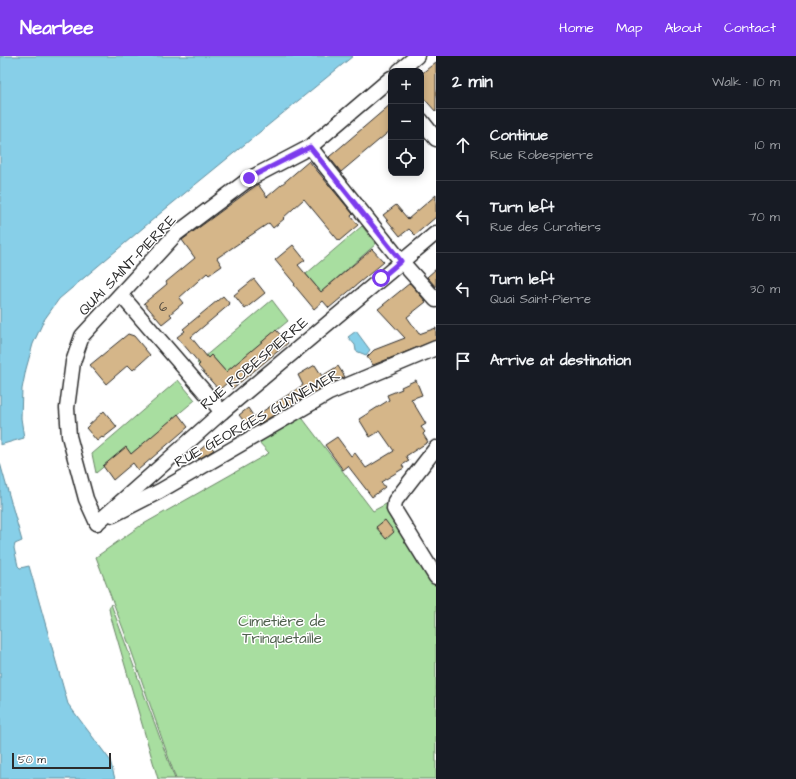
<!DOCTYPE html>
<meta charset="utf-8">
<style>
body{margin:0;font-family:"Architects Daughter",sans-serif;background:#242831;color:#f1f3f6}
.controls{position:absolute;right:12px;top:12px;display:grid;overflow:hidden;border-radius:8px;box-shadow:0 2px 10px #0003}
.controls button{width:36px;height:36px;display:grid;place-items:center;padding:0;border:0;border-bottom:1px solid #363941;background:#171b24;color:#f1f3f6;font:20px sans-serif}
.scale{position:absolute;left:12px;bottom:10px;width:99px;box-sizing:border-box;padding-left:4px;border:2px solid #2b2b2b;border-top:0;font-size:11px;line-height:14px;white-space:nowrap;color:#2b2b2b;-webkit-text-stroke:3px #fff;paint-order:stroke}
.stop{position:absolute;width:12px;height:12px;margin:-9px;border:3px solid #7c3aed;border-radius:50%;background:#fff}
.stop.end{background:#7c3aed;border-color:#fff;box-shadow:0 1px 4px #0008}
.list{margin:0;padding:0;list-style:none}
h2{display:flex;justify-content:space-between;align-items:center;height:52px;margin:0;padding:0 16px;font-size:17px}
h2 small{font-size:13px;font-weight:400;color:#9ea1a6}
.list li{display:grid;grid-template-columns:26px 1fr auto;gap:12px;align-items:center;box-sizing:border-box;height:72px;padding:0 16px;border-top:1px solid #363941}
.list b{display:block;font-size:15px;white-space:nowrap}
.list p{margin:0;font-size:13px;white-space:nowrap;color:#9ea1a6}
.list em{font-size:13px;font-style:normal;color:#9ea1a6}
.icon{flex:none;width:22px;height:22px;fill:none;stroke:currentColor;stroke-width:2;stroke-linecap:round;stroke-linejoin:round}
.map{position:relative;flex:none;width:436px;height:723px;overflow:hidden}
header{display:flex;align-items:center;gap:24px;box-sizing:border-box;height:56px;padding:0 20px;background:#7c3aed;color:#fff}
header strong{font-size:19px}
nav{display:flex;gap:22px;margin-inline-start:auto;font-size:14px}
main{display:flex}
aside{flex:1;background:#171b24}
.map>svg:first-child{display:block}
.green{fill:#a8dea0;stroke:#6a8466}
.water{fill:#87cfe8;stroke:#628d9c}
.building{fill:#d5b689;stroke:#2b2b2b}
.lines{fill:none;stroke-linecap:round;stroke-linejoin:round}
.minor-casing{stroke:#2b2b2b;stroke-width:17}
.minor{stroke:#fff;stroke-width:14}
.route{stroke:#7c3aed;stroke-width:5}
.labels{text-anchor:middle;stroke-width:3;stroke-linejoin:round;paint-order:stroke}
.number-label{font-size:13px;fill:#564e42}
.street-label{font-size:15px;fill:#2b2b2b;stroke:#fff}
.park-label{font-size:15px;fill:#50614e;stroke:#fff}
</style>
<header>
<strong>Nearbee</strong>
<nav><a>Home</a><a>Map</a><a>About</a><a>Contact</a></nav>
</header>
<main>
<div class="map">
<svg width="436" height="723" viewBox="0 0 436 723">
<rect width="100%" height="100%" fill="#fff"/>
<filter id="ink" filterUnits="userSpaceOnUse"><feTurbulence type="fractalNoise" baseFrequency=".025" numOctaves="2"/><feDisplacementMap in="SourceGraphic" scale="8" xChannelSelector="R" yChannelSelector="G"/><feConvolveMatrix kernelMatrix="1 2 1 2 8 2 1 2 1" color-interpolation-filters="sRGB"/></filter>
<g filter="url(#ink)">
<!-- green -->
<g class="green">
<path d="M362,170L376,188L321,236L306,218Z"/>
<path d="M272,244L288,265L226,316L211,299L199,309L197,307Z"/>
<path d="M178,324L195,344L131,398L126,392L96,417L92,398Z"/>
<path d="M300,359L373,455L386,448L436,524V723H176L130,591L96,501L140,470L269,397L257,384Z"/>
<path d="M111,548L175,723H158L110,558L109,552Z"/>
</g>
<!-- water -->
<g class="water">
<path d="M0,0H353L163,155L59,243L44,264L33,288L26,313L22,333L21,362L24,382L0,389Z"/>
<path d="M356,275L370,294L366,299L356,295L355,289L348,281Z"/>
<path d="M0,407L22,485L15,488L14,492L18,510L20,512L29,510L68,648L110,704L115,723H0Z"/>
</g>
<!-- building -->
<g class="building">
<path d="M436,6V56L421,39V18Z"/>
<path d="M391,48V74L341,116L329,101Z"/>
<path d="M309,105L353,158L351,160L358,169L339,185L304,143L283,162L284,163L273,172L269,167L217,202L222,210L209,219L207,217L179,242L183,247L170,258L172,260L162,268L144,247L167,228L166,226L195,202L182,184L258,128L267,141Z"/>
<path d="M436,139V161L415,179L409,173L400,180L383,159L396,149L408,163Z"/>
<path d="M293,189L305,204L298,209L321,236L372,193L384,206L329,252L323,245L314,253L294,229L295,228L275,204Z"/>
<path d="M436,213V231L427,221Z"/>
<path d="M254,223L265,237L245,253L234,239Z"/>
<path d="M410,227L426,246L407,261L419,278L436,272V284L373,309L367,301L374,294L405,282L378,253Z"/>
<path d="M223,240L230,248L191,281L208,302L211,299L226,316L276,274L288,287L232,333L227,327L219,334L198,310L200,308L177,281L185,275L183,273Z"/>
<path d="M128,278L134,280L150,299L133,314L128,309L106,328L90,309Z"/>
<path d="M315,309L322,320L338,310L345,321L325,330L250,373L239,359L248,352L254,361L303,329L298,319Z"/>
<path d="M416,324L422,339L411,343L426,368L421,371L425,376L423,378L428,386L406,400L409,405L402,409L404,412L381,426L385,431L372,441L348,410L343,414L325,389L337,381L351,400L355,397L366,412L394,395L380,375L370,381L359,363L389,344L387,339L402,333L401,331Z"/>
<path d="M104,355L117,371L103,382L102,381L97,385L86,372Z"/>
<path d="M178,358L188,371L138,414L133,407L113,424L103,410L126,391L131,398Z"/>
<path d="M208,387L214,394L199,403L195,398Z"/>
<path d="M385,464L394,476L386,483L376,471Z"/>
</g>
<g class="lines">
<defs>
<g id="minor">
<path d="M399,15L417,0"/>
<path d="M421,64L436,83"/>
<path d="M310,91L401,205L436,244"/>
<path d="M121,239L222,356"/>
<path d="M436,392L395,445L394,453L436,521"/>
<path d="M113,459L160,435L329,337L436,292"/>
<path d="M97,467L86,443L69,380L67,352L73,306L82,280L176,178L249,123L310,91L391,22"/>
<path d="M97,467L222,356L436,177"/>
</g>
</defs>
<!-- minor casing -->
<use href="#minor" class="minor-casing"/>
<!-- minor -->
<use href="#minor" class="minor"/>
</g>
</g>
<g class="lines" filter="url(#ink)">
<!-- route -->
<path class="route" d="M249,122L310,91L401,205L381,222"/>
</g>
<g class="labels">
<!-- number labels -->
<g class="number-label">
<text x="163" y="255">6</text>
</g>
<!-- street labels -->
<g class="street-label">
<text transform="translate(127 209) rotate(-46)" y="5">QUAI SAINT-PIERRE</text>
<text transform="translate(254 307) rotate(-40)" y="5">RUE ROBESPIERRE</text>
<text transform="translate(257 362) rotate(-29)" y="5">RUE GEORGES GUYNEMER</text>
</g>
<!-- park labels -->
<g class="park-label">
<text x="282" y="570">Cimetière de<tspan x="282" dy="17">Trinquetaille</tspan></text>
</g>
</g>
</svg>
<div class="controls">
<button>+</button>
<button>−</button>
<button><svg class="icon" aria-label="locate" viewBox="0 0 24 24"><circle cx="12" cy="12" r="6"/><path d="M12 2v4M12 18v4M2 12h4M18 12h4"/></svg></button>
</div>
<div class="scale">50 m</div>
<div class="stop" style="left:381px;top:222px"></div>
<div class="stop end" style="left:249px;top:122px"></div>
</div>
<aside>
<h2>2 min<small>Walk · 110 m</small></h2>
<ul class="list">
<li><svg class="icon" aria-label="ahead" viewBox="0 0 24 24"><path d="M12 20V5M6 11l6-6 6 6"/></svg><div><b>Continue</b><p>Rue Robespierre</p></div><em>10 m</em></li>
<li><svg class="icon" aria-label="left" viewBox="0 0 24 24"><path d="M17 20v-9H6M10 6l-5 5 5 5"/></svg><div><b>Turn left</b><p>Rue des Curatiers</p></div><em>70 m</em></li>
<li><svg class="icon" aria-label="left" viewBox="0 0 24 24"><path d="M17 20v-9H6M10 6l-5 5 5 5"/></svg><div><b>Turn left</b><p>Quai Saint-Pierre</p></div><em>30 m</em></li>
<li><svg class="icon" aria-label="arrive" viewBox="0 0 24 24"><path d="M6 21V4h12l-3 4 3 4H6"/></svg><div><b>Arrive at destination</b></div></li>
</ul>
</aside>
</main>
